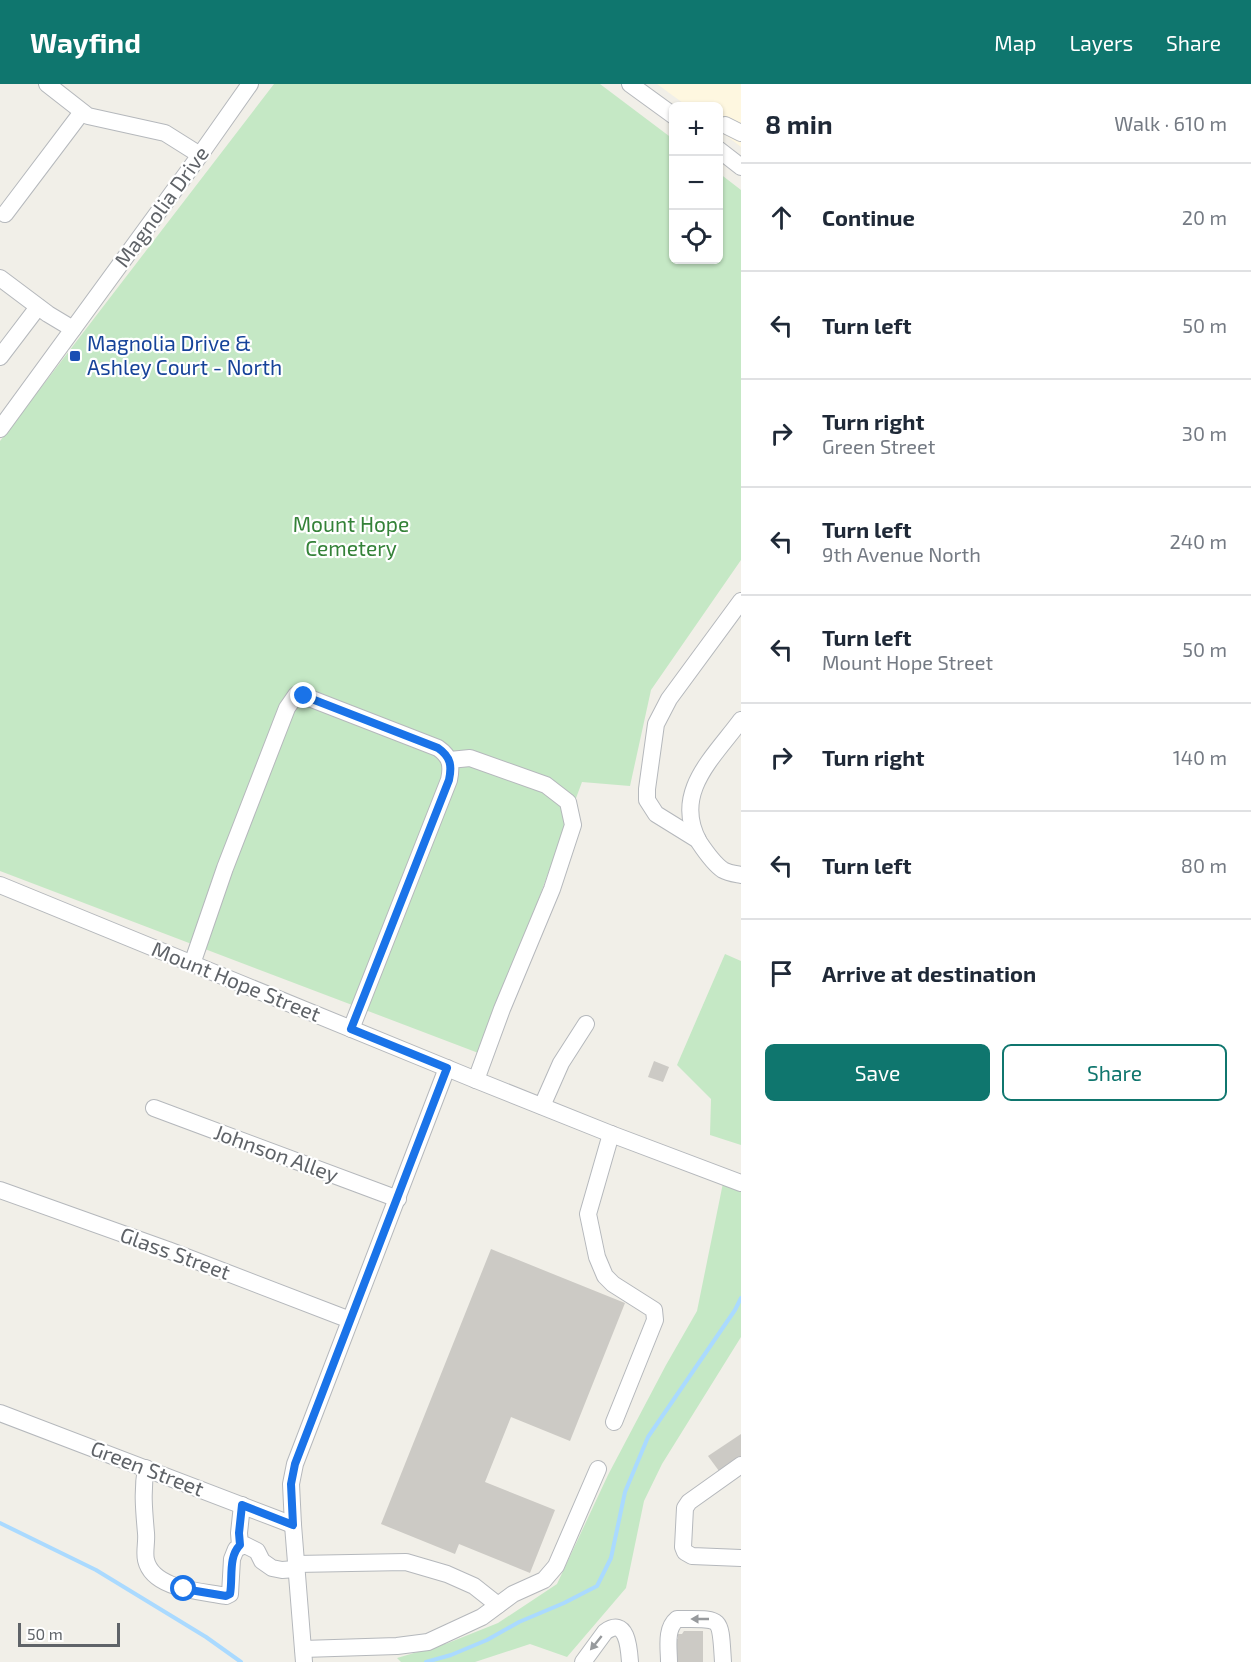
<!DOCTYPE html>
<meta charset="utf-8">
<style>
body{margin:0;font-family:"Exo 2",sans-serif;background:#f2f2f3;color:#1f2937}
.controls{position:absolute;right:18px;top:18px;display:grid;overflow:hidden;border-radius:9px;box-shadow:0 2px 4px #0004}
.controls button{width:54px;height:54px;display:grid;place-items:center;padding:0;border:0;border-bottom:2px solid #e0e1e3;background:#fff;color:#1f2937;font:30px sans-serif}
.scale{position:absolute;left:18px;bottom:15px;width:102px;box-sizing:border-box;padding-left:6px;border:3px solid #5f6368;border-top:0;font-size:16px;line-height:21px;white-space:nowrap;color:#5f6368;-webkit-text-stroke:4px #fff;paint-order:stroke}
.stop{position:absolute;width:18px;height:18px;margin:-14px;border:4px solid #1a73e8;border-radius:50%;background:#fff}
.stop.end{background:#1a73e8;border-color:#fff;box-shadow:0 2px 6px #0008}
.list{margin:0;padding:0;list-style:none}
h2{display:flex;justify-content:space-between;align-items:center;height:78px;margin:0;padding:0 24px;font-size:26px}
h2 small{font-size:20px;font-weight:400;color:#747a83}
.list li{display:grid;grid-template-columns:39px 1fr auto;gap:18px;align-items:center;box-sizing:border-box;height:108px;padding:0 24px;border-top:2px solid #e0e1e3}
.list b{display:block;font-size:22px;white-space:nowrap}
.list p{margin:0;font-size:20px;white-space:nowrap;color:#747a83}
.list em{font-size:20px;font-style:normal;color:#747a83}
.actions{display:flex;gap:12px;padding:18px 24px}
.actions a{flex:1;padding:14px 0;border:2px solid #0f766e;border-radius:9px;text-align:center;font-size:21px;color:#0f766e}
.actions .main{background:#0f766e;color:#fff}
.icon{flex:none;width:33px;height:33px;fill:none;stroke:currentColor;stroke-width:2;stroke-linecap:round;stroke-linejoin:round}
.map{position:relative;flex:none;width:741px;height:1578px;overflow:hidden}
header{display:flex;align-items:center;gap:36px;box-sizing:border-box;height:84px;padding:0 30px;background:#0f766e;color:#fff}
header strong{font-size:28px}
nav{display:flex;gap:33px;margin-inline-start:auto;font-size:21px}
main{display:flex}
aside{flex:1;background:#fff}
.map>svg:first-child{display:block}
.commercial{fill:#fef7e0}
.green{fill:#c5e8c5}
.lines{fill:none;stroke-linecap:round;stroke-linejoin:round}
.stream{stroke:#aadaff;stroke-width:4}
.building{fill:#cccac5}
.minor-casing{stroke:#b5b8bc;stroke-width:18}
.minor{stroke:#fff;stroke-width:16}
.oneway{fill:#979a9d}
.route{stroke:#1a73e8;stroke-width:8}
.transit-dot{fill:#1a4fb4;stroke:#fff;stroke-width:2}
.labels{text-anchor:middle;stroke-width:4.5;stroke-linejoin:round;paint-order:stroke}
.street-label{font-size:21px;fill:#5f6368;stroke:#fff}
.transit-label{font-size:21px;fill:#164399;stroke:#fff;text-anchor:start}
.park-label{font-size:21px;fill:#348238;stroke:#fff}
</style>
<header>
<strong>Wayfind</strong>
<nav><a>Map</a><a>Layers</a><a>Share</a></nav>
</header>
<main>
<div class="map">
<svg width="741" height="1578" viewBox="0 0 741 1578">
<rect width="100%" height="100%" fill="#f1efe8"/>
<!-- commercial -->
<path class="commercial" d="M657,0H741V63L719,46L718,22H687Z"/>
<!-- green -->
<g class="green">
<path d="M274,0H600L673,55L674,176H718L719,89L741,106V476L651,606L630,702L582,698L481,970L0,787V357Z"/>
<path d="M725,870L741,877V1061L710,1051L711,1015L677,981Z"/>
<path d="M723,1099L741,1106V1253L662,1380L644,1417L626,1504L567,1573L530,1560L475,1578H401L397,1574L448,1559L498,1539L557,1500L608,1391L666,1281L697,1227Z"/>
</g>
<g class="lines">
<!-- stream -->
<g class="stream">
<path d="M0,1439L96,1486L206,1553L241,1578"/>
<path d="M426,1578L451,1571L487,1556L519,1538L564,1519L597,1502L611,1474L625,1408L648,1353L735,1226L741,1214"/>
</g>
</g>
<!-- building -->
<g class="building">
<path d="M654,977L669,983L663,998L648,993Z"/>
<path d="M491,1165L625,1219L570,1357L511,1333L485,1398L555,1426L530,1489L459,1460L455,1470L381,1440Z"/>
<path d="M741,1350V1372L719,1387L708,1372Z"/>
<path d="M684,1547H703V1578H673L674,1555H678V1550H682Z"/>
</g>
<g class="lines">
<defs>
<g id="minor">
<path d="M47,0L88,32L165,49L200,71"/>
<path d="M630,0L674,32"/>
<path d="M725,41L741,49"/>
<path d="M718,65L741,83"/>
<path d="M5,130L82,28"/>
<path d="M0,194L48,230L73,245"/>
<path d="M0,273L38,223"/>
<path d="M0,345L200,71L250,0"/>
<path d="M741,636C713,674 672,709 699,758C705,767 714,780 723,786C728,789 736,790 741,791"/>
<path d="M450,676L470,674L546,701L568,718L573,741L552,805L502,925L476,996"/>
<path d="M698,756L656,730L647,716V705L656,640L669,615L741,517"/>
<path d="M0,801L476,996L611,1050L741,1099"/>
<path d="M192,880L225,784L280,642L287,624L296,611L304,612L438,664C451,673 452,682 449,696L351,945"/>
<path d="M542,1022L561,979L586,940"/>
<path d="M154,1024L398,1115"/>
<path d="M611,1050L588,1130L597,1173L605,1192L613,1200L654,1226L655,1236L614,1338"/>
<path d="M0,1106L168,1166L350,1236"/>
<path d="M0,1329L293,1441"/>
<path d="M741,1381L689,1418L685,1424L683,1463L685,1468L692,1472L741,1474"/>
<path d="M146,1384C142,1406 144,1427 146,1449C147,1458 144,1468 146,1476C153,1506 202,1507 226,1512L230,1510L232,1475L236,1465L245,1461L257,1467L262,1477L272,1484L282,1486L296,1485"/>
<path d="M240,1461L239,1449L242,1421"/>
<path d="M296,1480L406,1478L447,1490L474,1502L498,1521"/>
<path d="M303,1565L397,1562L428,1558L482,1533L513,1510L544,1496L556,1482L598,1385"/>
<path d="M304,1578L293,1441L291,1400L295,1380L447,984"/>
<path d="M583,1578L605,1548C627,1532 629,1564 630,1578"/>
<path d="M669,1578C669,1564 665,1545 677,1535C723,1535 720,1531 723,1578"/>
</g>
</defs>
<!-- minor casing -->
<use href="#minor" class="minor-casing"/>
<!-- minor -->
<use href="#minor" class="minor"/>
</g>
<!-- one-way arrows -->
<defs><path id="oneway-solid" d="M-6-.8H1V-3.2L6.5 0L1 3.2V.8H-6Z" transform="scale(1.5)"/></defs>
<g class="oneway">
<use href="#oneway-solid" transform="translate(700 1535) rotate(180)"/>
<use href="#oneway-solid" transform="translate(596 1559) rotate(129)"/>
</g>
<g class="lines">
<!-- route -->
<path class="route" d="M184,1505L226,1512L230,1510C233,1494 228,1473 240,1461L239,1449L242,1421L293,1441L291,1400L295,1380L447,984L351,945L449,696C452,682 451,673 438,664L304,612"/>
</g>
<!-- markers -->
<rect class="transit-dot" x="69" y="266" width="12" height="12" rx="3"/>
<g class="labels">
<!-- street labels -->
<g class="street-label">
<text transform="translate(162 123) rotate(-54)" y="7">Magnolia Drive</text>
<text transform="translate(236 898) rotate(22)" y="7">Mount Hope Street</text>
<text transform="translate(276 1070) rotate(20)" y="7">Johnson Alley</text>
<text transform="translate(175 1170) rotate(20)" y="7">Glass Street</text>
<text transform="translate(147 1385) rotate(21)" y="7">Green Street</text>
</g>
<!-- transit labels -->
<g class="transit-label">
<text x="87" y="267">Magnolia Drive &amp;<tspan x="87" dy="24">Ashley Court - North</tspan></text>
</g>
<!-- park labels -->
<g class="park-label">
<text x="351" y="448">Mount Hope<tspan x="351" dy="24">Cemetery</tspan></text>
</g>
</g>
</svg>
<div class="controls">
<button>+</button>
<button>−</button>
<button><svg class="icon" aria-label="locate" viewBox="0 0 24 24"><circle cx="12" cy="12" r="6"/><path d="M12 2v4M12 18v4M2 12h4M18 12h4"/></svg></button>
</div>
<div class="scale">50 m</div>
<div class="stop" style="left:184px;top:1505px"></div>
<div class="stop end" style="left:304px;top:612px"></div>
</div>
<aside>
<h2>8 min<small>Walk · 610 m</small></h2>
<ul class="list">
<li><svg class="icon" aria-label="ahead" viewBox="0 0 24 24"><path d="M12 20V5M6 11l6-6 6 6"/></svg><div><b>Continue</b></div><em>20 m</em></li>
<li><svg class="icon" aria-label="left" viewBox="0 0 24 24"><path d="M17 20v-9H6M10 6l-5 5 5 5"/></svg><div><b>Turn left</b></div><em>50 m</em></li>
<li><svg class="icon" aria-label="right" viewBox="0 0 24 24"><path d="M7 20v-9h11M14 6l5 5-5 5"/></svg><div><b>Turn right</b><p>Green Street</p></div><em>30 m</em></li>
<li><svg class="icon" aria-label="left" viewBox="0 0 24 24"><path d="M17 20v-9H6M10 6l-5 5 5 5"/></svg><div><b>Turn left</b><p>9th Avenue North</p></div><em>240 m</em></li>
<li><svg class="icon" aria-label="left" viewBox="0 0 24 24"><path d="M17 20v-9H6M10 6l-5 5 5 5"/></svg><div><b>Turn left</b><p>Mount Hope Street</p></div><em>50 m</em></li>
<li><svg class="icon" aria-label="right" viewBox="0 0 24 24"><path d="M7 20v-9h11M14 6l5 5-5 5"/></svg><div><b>Turn right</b></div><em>140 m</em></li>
<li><svg class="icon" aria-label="left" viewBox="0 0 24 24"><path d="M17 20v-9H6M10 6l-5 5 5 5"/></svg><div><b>Turn left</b></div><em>80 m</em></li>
<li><svg class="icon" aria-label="arrive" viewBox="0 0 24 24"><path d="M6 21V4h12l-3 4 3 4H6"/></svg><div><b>Arrive at destination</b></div></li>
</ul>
<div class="actions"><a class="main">Save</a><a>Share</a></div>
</aside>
</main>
